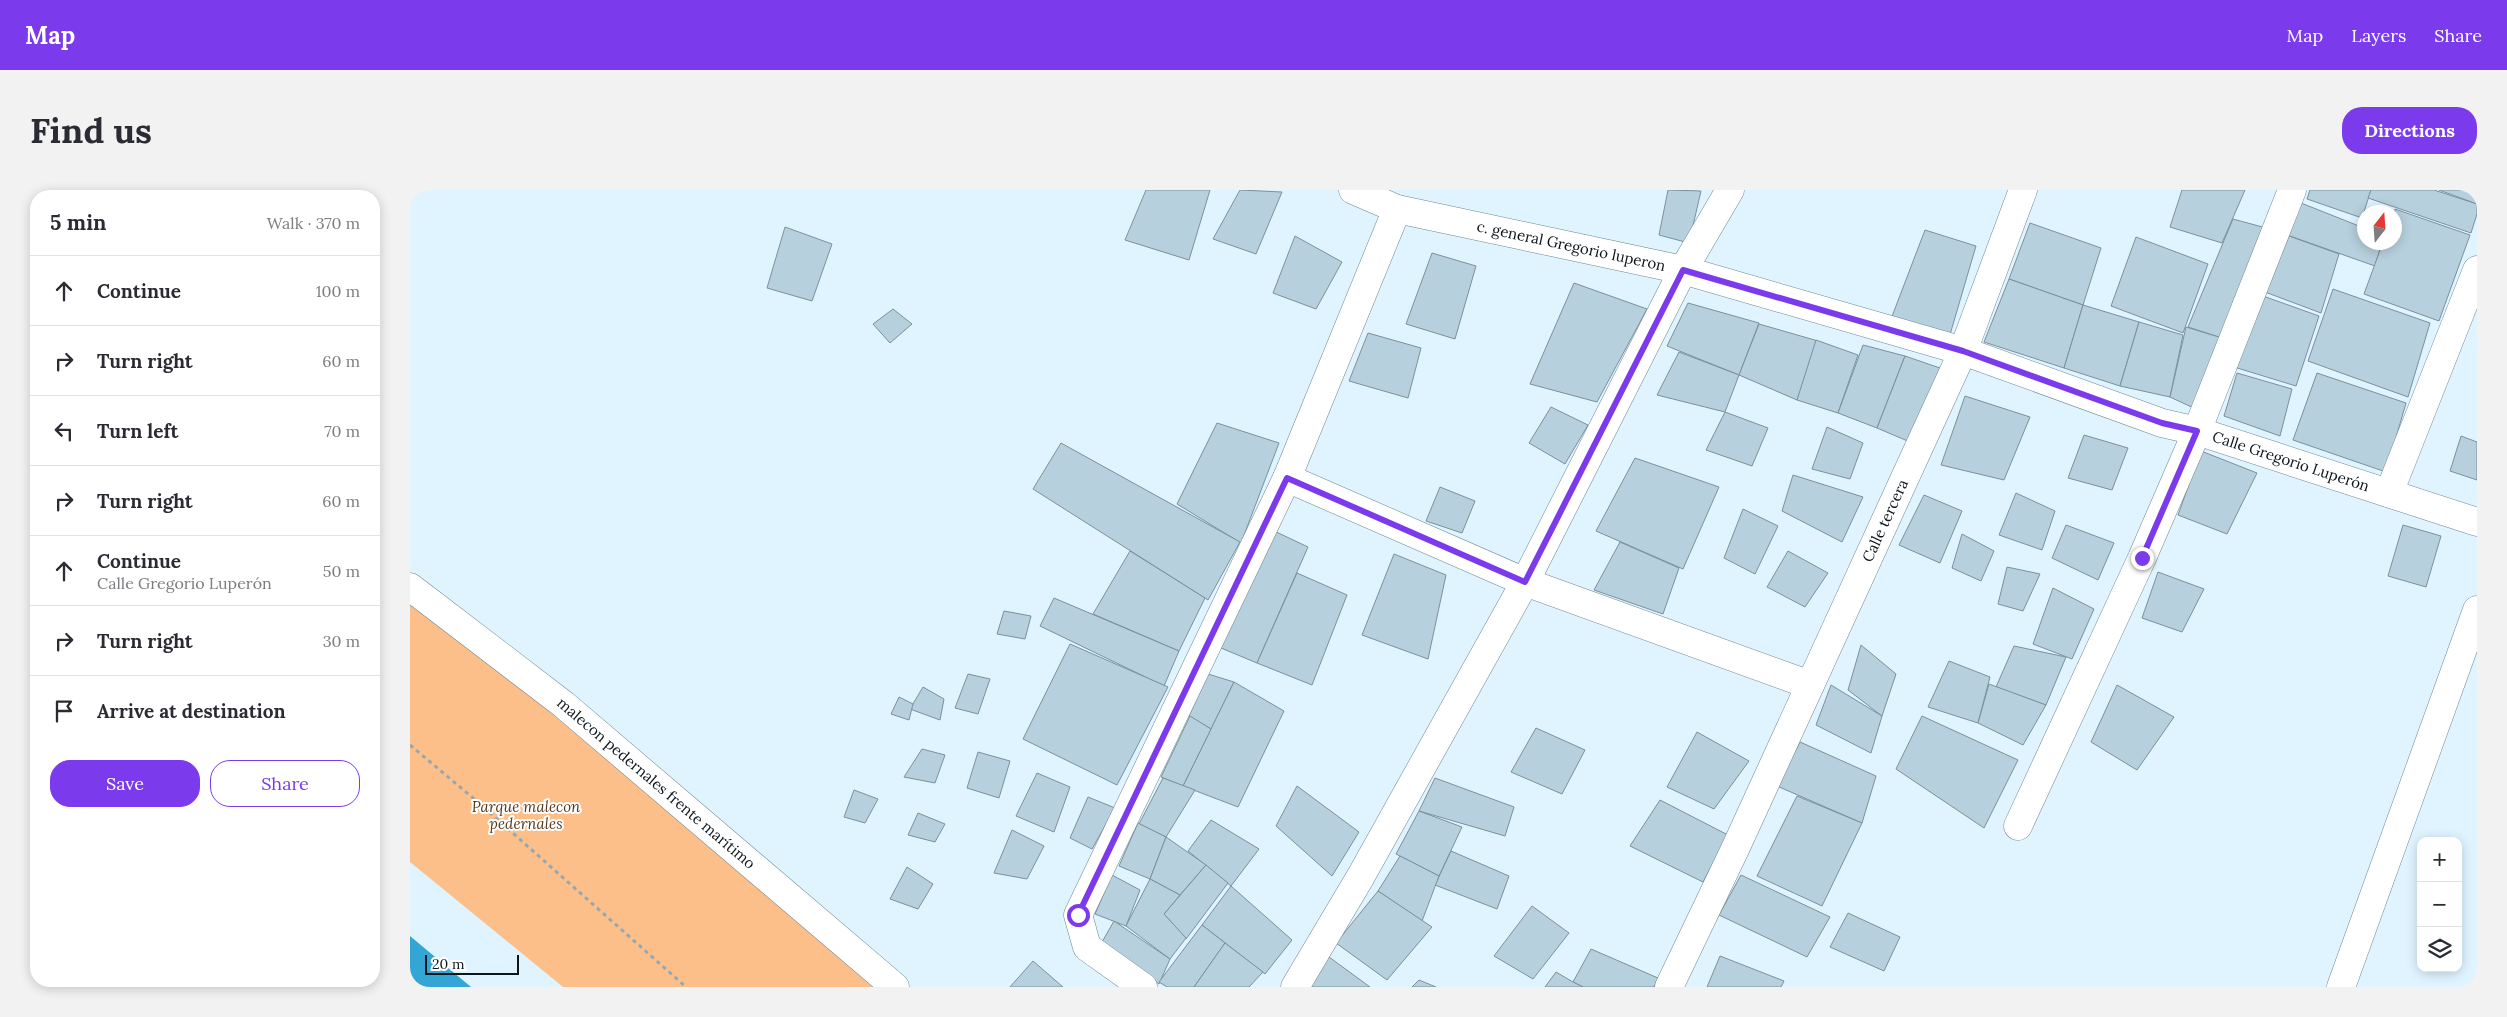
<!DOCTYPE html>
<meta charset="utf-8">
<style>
body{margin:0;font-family:Lora,serif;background:#f2f2f3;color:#2b2b33}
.controls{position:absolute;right:15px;bottom:15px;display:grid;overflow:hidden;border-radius:10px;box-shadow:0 2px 12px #0003}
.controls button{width:45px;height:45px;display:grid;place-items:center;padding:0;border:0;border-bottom:1px solid #e1e1e2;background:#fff;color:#2b2b33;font:25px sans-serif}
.compass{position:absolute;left:1947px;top:15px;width:45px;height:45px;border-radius:50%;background:#fff;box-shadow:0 2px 12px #0003;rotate:17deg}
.scale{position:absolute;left:15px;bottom:12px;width:94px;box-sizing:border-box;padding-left:5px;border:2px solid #0c151a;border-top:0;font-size:14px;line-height:18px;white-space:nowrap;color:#0c151a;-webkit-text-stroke:4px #fff;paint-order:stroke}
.stop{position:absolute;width:15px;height:15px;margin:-11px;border:4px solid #7c3aed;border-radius:50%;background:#fff}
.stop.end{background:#7c3aed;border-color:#fff;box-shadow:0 1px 5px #0008}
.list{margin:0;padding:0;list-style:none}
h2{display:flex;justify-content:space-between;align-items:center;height:65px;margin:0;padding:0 20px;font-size:21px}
h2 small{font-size:16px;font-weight:400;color:#7c7c81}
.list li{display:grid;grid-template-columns:32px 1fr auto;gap:15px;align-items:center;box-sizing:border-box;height:70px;padding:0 20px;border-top:1px solid #e1e1e2}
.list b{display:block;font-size:19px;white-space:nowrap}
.list p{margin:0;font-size:16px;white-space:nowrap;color:#7c7c81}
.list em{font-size:16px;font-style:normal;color:#7c7c81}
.actions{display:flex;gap:10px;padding:15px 20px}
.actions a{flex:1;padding:11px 0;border:1px solid #7c3aed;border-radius:20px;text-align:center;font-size:18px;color:#7c3aed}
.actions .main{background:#7c3aed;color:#fff}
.icon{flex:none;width:28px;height:28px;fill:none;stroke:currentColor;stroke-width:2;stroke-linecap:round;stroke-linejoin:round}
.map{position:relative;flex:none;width:2067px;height:797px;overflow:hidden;border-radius:20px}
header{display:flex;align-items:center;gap:30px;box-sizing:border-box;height:70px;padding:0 25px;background:#7c3aed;color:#fff}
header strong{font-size:24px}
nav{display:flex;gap:28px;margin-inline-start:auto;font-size:18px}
.intro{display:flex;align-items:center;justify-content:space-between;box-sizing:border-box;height:120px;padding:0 30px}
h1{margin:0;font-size:35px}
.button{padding:12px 22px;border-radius:20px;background:#7c3aed;color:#fff;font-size:18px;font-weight:700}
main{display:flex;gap:30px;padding:0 30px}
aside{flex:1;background:#fff;border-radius:20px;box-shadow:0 2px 12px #0003}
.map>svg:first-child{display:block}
.green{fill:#fcbf8a}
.water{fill:#33a6d5}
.building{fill:#b7d0dd;stroke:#7a919d}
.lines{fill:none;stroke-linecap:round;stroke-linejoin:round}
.street-casing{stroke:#708793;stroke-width:29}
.secondary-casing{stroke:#708793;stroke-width:29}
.path{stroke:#97a7b0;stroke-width:3;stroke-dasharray:4 4;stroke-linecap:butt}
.street{stroke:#fff;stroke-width:28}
.secondary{stroke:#fff;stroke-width:28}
.route{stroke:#7c3aed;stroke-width:6}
.labels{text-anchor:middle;stroke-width:4;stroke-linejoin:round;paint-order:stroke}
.street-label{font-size:15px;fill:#0c151a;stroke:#fff}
.park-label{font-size:15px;font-style:italic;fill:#57391c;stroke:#fff}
</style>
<header>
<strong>Map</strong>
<nav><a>Map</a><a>Layers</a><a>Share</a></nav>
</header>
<div class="intro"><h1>Find us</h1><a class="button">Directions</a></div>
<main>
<aside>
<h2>5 min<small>Walk · 370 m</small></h2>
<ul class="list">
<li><svg class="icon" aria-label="ahead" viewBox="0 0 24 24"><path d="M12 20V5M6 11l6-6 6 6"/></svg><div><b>Continue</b></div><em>100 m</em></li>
<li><svg class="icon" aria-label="right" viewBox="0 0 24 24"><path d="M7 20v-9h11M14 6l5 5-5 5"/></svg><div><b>Turn right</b></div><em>60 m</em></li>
<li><svg class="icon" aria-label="left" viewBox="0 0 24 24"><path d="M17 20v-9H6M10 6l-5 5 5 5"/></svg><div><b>Turn left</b></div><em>70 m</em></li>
<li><svg class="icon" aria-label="right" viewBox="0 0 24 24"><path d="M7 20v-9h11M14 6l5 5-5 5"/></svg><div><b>Turn right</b></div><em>60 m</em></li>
<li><svg class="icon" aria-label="ahead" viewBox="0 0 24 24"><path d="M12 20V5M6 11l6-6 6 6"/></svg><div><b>Continue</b><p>Calle Gregorio Luperón</p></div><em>50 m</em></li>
<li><svg class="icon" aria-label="right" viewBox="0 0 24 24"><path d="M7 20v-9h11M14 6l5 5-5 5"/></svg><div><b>Turn right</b></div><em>30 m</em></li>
<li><svg class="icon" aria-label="arrive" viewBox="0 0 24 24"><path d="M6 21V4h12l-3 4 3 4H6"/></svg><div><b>Arrive at destination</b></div></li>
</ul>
<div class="actions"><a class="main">Save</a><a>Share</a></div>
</aside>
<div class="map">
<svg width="2067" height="797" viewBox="0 0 2067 797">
<rect width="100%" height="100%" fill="#e0f4ff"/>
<!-- green -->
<path class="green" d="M0,397L485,797H153L0,672Z"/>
<!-- water -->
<path class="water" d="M0,746L61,797H0Z"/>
<!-- building -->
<g class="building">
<path d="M736,0H800L779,70L715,50Z"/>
<path d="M830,0L872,2L846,64L803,49Z"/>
<path d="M1258,0L1291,1L1279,53L1249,45Z"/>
<path d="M1772,0H1835L1812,53L1760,37Z"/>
<path d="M1900,0H1961L1952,28L1897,9Z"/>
<path d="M1961,0H2024L2067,14V24L2061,43L1958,8Z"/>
<path d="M2029,0H2067V14Z"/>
<path d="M1891,13L1954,38V52H1972L1965,76L1877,45Z"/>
<path d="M1985,19L2060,45L2029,131L1954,104L1973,52H1984Z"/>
<path d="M1823,29L1856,38L1812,148L1778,137Z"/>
<path d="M1620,33L1691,58L1673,115L1599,89Z"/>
<path d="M375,37L422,54L402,111L357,98Z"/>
<path d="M1515,40L1566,56L1539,148L1481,129Z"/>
<path d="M885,46L932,72L906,119L863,103Z"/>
<path d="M1879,46L1929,64L1911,123L1855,102Z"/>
<path d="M1726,47L1798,74L1773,143L1701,116Z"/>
<path d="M1022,63L1066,76L1045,149L996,134Z"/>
<path d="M1599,89L1673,115L1654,178L1574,152Z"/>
<path d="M1164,93L1237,119L1187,212L1120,194Z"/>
<path d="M1923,99L2020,133L1998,207L1898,171Z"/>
<path d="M1853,106L1909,126L1886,196L1824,177Z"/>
<path d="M1278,113L1349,133L1329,185L1257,156Z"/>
<path d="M1673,115L1729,132L1710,196L1654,178Z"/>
<path d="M483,119L502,134L480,153L463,134Z"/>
<path d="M1729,132L1773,145L1760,207L1710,196Z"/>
<path d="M1349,134L1408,151L1387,210L1329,185Z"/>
<path d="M1776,137L1812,148L1788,220L1760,207Z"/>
<path d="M958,143L1011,158L998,208L939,191Z"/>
<path d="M1406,150L1448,165L1428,223L1387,210Z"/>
<path d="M1453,155L1495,166L1467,238L1428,223Z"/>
<path d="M1269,162L1329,185L1315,222L1247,205Z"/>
<path d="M1495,166L1530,178L1500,252L1467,238Z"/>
<path d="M1827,183L1882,199L1870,246L1814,226Z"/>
<path d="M1907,183L1996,213L1976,282L1883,250Z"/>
<path d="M1555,206L1620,227L1594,290L1531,275Z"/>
<path d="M1141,217L1178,235L1155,274L1119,253Z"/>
<path d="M1315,222L1358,238L1342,276L1296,260Z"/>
<path d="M807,233L869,253L831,353L767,314Z"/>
<path d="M1417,237L1453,253L1440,289L1402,279Z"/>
<path d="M1674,245L1718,258L1702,300L1658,288Z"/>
<path d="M2051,246L2067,252V290L2040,281Z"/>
<path d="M651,253L830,352L798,410L623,299Z"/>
<path d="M1791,261L1847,283L1817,344L1768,325Z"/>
<path d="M1225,268L1309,297L1273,379L1186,341Z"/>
<path d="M1383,285L1453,307L1432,352L1372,321Z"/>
<path d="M1030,297L1065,311L1052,343L1016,331Z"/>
<path d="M1606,303L1645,321L1632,360L1589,345Z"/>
<path d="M1514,305L1552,321L1530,373L1489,355Z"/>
<path d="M1333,319L1368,336L1345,384L1314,368Z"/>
<path d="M1656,335L1704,353L1688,390L1642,368Z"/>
<path d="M1993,335L2031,346L2016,397L1978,386Z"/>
<path d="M862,340L898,357L847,473L811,458Z"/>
<path d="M1552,344L1584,361L1571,391L1542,378Z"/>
<path d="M1210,352L1269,378L1253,424L1184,400Z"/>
<path d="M720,361L795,408L769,461L683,424Z"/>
<path d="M1378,361L1418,383L1395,417L1357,397Z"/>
<path d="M984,364L1036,385L1018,469L952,445Z"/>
<path d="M1597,377L1630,384L1613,421L1588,414Z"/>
<path d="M1748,382L1794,399L1772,442L1732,428Z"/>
<path d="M887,383L937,405L902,495L847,473Z"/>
<path d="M1643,398L1684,419L1662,469L1623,454Z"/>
<path d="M644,408L769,461L754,496L630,436Z"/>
<path d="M594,421L621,426L615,449L587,444Z"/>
<path d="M660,454L758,497L707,595L613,549Z"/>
<path d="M1451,455L1486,484L1472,526L1438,500Z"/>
<path d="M1604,456L1656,467L1636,515L1586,497Z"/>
<path d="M1539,471L1580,487L1568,533L1518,517Z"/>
<path d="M558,484L580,489L568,524L545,518Z"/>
<path d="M798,484L824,492L801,539L779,526Z"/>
<path d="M824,492L874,521L828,617L773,596Z"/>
<path d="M1579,494L1636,515L1613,555L1568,533Z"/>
<path d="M1421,495L1472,526L1461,563L1406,535Z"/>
<path d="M1707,495L1764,527L1727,580L1681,552Z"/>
<path d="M513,497L534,509L530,530L500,519Z"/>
<path d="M489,507L503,514L499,530L481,524Z"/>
<path d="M780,526L801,539L773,596L751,587Z"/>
<path d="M1512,526L1608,570L1574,638L1486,579Z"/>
<path d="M1126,538L1175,560L1152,604L1101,582Z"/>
<path d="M1287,542L1339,571L1304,619L1257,597Z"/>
<path d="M1390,552L1466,586L1452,633L1367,596Z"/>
<path d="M512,559L535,565L525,593L494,587Z"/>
<path d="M568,562L600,571L589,608L557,598Z"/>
<path d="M627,583L660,597L644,642L606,626Z"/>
<path d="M753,588L785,600L756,647L729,634Z"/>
<path d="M1025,588L1104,617L1095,646L1009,621Z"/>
<path d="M887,596L949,642L922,686L866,636Z"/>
<path d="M444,600L468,609L455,633L434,627Z"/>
<path d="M1387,606L1452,633L1412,716L1347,686Z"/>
<path d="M678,607L705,618L682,659L660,648Z"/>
<path d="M1250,610L1318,645L1293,692L1220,656Z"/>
<path d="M1009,621L1052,637L1029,686L986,664Z"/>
<path d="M508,623L535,634L525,652L498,645Z"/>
<path d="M801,630L849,659L821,696L778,661Z"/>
<path d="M728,633L756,647L740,689L709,676Z"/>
<path d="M602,640L634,656L617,689L584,683Z"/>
<path d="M756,647L796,675L770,705L740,689Z"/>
<path d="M1041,661L1099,686L1087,719L1025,695Z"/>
<path d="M990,666L1029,686L1012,731L968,701Z"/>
<path d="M796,675L818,693L776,749L754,724Z"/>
<path d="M497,677L523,694L508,719L480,709Z"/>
<path d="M702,685L730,700L716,736L685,724Z"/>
<path d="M1331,685L1420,727L1397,767L1309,725Z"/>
<path d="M740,689L770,705L754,724L776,748L760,769L716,736Z"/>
<path d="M821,696L882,750L855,784L792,735Z"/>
<path d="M968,701L1022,737L977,790L926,753Z"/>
<path d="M1122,716L1159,743L1123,789L1084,766Z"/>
<path d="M1438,723L1490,747L1474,781L1420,757Z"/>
<path d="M704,731L760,769L749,794L692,752Z"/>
<path d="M792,735L815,753L784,797H757L749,792Z"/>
<path d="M815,753L853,782L839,797H784Z"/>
<path d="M1181,759L1248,788L1244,797H1173L1163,792Z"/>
<path d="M1310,766L1374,791L1371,797H1297Z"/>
<path d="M919,767L960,797H892Z"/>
<path d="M623,771L653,797H600Z"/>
<path d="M1146,782L1163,792L1173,797H1135Z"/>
<path d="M1009,790L1026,797H1002Z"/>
</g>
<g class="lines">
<defs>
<g id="street">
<path id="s1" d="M943,0L987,19L1273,80L1553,161L1752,233L1787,241L2067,332"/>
<path d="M877,288L1115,392L1400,495"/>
<path d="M1979,303L2067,80"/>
<path d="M1608,636L1732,368L1787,241L1882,0"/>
<path d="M733,797L677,757L668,725L877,288L987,19"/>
<path d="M885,797L951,686L1115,392L1273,80L1320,0"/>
<path id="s2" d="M1259,797L1326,657L1553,161L1613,0"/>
<path d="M1931,797L2067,420"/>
</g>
<g id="secondary">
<path id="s3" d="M0,397L153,514L485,797"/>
</g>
</defs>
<!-- street casing -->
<use href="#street" class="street-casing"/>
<!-- secondary casing -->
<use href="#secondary" class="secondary-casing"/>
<!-- path -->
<path class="path" d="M0,555L69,613L276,797"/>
<!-- street -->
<use href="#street" class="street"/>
<!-- secondary -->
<use href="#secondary" class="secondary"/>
</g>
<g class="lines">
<!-- route -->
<path class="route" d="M668,725L877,288L1115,392L1273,80L1553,161L1752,233L1787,241L1732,368"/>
</g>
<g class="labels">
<!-- street labels -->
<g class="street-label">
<text dy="5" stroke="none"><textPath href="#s1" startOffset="226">c. general Gregorio luperon</textPath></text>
<text dy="5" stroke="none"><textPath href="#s1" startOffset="978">Calle Gregorio Luperón</textPath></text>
<text dy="5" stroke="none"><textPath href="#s2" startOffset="514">Calle tercera</textPath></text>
<text dy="5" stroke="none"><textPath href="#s3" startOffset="315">malecon pedernales frente marítimo</textPath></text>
</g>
<!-- park labels -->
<g class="park-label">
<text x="116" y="622">Parque malecon<tspan x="116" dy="17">pedernales</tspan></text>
</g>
</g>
</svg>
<div class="controls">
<button>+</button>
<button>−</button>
<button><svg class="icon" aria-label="layers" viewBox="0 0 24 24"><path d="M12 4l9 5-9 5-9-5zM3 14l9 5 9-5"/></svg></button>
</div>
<svg class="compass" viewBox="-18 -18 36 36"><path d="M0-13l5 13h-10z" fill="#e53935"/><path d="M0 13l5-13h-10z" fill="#7c7c81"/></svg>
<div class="scale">20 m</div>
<div class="stop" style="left:668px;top:725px"></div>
<div class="stop end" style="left:1732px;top:368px"></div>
</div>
</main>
